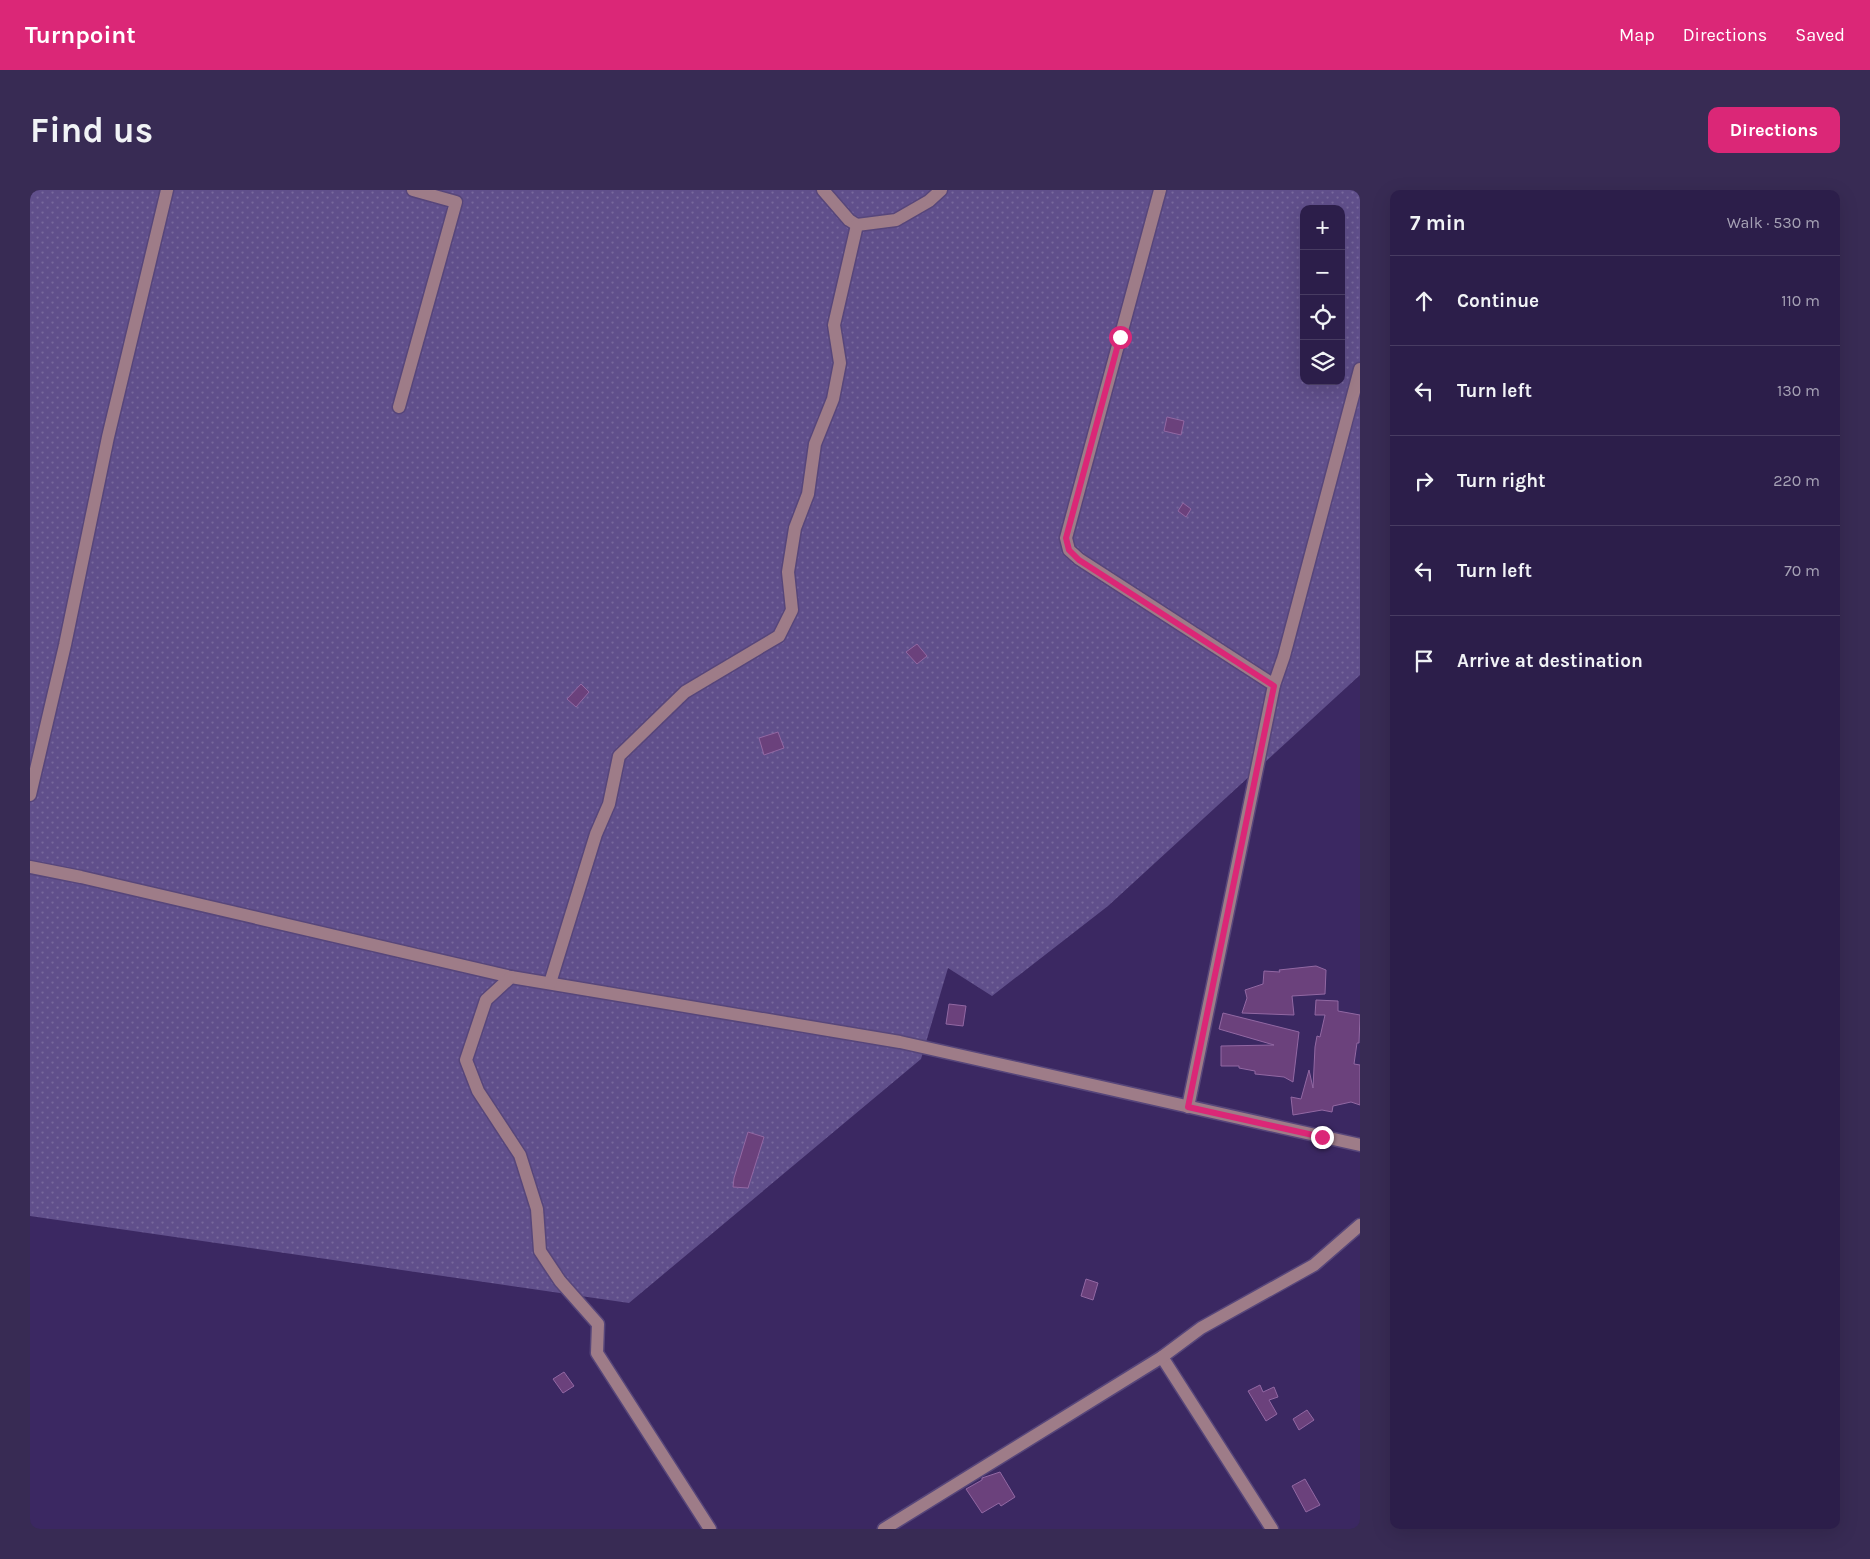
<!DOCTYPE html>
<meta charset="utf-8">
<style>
body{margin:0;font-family:Karla,sans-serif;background:#382b54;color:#f1f3f6}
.controls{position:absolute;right:15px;top:15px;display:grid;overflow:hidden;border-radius:10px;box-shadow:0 5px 20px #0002}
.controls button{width:45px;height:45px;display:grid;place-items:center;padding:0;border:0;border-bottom:1px solid #483c62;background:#2c1e4a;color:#f1f3f6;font:25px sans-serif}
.stop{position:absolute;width:15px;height:15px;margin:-11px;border:4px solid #db2777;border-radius:50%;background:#fff}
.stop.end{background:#db2777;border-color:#fff;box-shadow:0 1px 5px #0008}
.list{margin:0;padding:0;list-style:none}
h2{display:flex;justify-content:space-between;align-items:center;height:65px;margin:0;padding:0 20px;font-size:21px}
h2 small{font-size:16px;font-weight:400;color:#a6a2b5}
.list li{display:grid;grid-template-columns:32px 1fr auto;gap:15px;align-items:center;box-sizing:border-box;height:90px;padding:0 20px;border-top:1px solid #483c62}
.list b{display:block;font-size:19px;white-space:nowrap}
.list em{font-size:16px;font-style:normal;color:#a6a2b5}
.icon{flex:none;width:28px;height:28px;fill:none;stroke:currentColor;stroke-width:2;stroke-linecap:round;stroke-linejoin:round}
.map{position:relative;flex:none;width:1330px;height:1339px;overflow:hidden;border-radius:10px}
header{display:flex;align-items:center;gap:30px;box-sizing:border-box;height:70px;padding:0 25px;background:#db2777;color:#fff}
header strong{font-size:24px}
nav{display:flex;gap:28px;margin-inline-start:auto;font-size:18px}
.intro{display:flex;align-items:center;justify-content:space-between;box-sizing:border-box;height:120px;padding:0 30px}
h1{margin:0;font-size:35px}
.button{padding:12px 22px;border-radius:10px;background:#db2777;color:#fff;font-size:18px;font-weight:700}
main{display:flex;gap:30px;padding:0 30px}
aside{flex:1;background:#2c1e4a;border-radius:10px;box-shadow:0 5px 20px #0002}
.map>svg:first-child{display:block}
.grass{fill:url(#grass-dots);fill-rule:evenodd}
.building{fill:#6b417c;stroke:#9268a3}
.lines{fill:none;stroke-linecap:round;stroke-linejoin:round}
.minor-casing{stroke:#57467a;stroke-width:15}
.minor{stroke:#9e7c88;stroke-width:12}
.route{stroke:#db2777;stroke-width:6}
</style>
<header>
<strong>Turnpoint</strong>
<nav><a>Map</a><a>Directions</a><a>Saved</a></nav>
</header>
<div class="intro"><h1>Find us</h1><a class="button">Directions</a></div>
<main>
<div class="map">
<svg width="1330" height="1339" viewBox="0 0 1330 1339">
<defs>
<pattern id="grass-dots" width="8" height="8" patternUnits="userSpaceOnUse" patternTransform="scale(1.25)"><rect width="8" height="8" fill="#604f8b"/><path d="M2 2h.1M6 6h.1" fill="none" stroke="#77689c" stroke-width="1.8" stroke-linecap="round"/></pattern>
</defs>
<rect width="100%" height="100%" fill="#3b2862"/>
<!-- grass -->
<path class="grass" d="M0,0H1330V485L1078,716L962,806L918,778L891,869L599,1113L0,1026ZM1274,19H1311V191H1274Z"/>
<!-- building -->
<g class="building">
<path d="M1137,227L1154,231L1151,245L1134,241Z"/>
<path d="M1153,313L1161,319L1156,327L1148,321Z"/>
<path d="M887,454L897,466L887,474L876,462Z"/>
<path d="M551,494L559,502L546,517L537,509Z"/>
<path d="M748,542L754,558L734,565L729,548Z"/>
<path d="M1286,776L1296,780L1295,804L1262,806L1264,825L1212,823L1217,808L1215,800L1233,794L1234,781L1250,782L1249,780Z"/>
<path d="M1286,810L1308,811V821L1330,825L1329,853H1327L1324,874L1330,875V915L1321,912L1303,916L1302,922L1292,920L1263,925L1261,907L1271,909L1279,880L1283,898L1285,857L1287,846L1290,847L1295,825H1285Z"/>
<path d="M919,814L936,816L933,836L916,834Z"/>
<path d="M1193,823L1269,842L1263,892L1254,887L1225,884V881L1209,878V876H1191V856L1244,855L1189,839Z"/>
<path d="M718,942L734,947L718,998L703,997L704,988Z"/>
<path d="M1056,1089L1068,1093L1063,1110L1051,1106Z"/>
<path d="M534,1182L544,1196L533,1203L523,1189Z"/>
<path d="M1230,1195L1233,1202L1244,1197L1248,1207L1239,1210L1247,1224L1236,1231L1218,1201Z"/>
<path d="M1277,1220L1284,1230L1269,1240L1263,1229Z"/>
<path d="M970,1282L985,1307L971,1316L969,1313L952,1323L936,1299L952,1290V1288Z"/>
<path d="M1275,1289L1290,1315L1276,1322L1262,1296Z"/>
</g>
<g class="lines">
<defs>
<g id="minor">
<path d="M793,0L819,30L827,35"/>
<path d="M1130,0L1036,348L1039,360L1049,369L1244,495L1158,917"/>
<path d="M369,217L426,12L383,0"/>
<path d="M1244,495L1254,466L1330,179"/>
<path d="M0,605L35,455L78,247L137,0"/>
<path d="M0,677L51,687L481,787L870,852L1330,955"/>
<path d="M481,787L456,810L436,870L448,901L490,965L507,1019L510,1061L530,1091L568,1134L567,1163L680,1339"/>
<path d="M520,793L566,644L579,614L589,566L655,502L749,446L762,420L758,382L765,338L778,304L785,254L803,209L810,173L804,135L827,35L866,30L899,11L911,0"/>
<path d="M1132,1167L1242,1339"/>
<path d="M854,1339L1132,1167L1171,1138L1284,1075L1330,1035"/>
</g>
</defs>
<!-- minor casing -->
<use href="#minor" class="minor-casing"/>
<!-- minor -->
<use href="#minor" class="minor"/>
</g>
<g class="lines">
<!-- route -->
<path class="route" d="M1090,147L1036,348L1039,360L1049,370L1244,496L1158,917L1292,947"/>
</g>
</svg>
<div class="controls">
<button>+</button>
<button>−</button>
<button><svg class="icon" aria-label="locate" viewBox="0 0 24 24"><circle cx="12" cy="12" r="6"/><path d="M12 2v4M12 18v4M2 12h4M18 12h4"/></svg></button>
<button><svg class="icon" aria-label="layers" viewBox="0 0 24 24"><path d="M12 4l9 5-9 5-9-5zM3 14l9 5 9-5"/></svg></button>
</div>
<div class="stop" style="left:1090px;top:147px"></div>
<div class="stop end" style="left:1292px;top:947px"></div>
</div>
<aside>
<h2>7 min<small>Walk · 530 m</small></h2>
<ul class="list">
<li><svg class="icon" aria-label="ahead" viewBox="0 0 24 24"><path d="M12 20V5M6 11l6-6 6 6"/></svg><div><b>Continue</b></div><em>110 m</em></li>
<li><svg class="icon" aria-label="left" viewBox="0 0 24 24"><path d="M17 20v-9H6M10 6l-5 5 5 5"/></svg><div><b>Turn left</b></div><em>130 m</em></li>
<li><svg class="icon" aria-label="right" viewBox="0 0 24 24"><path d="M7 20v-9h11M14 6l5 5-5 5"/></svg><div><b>Turn right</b></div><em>220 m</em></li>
<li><svg class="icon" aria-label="left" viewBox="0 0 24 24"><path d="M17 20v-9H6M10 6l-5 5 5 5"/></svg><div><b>Turn left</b></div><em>70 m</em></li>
<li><svg class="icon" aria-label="arrive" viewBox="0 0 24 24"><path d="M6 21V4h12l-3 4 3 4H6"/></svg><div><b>Arrive at destination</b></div></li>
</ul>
</aside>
</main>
